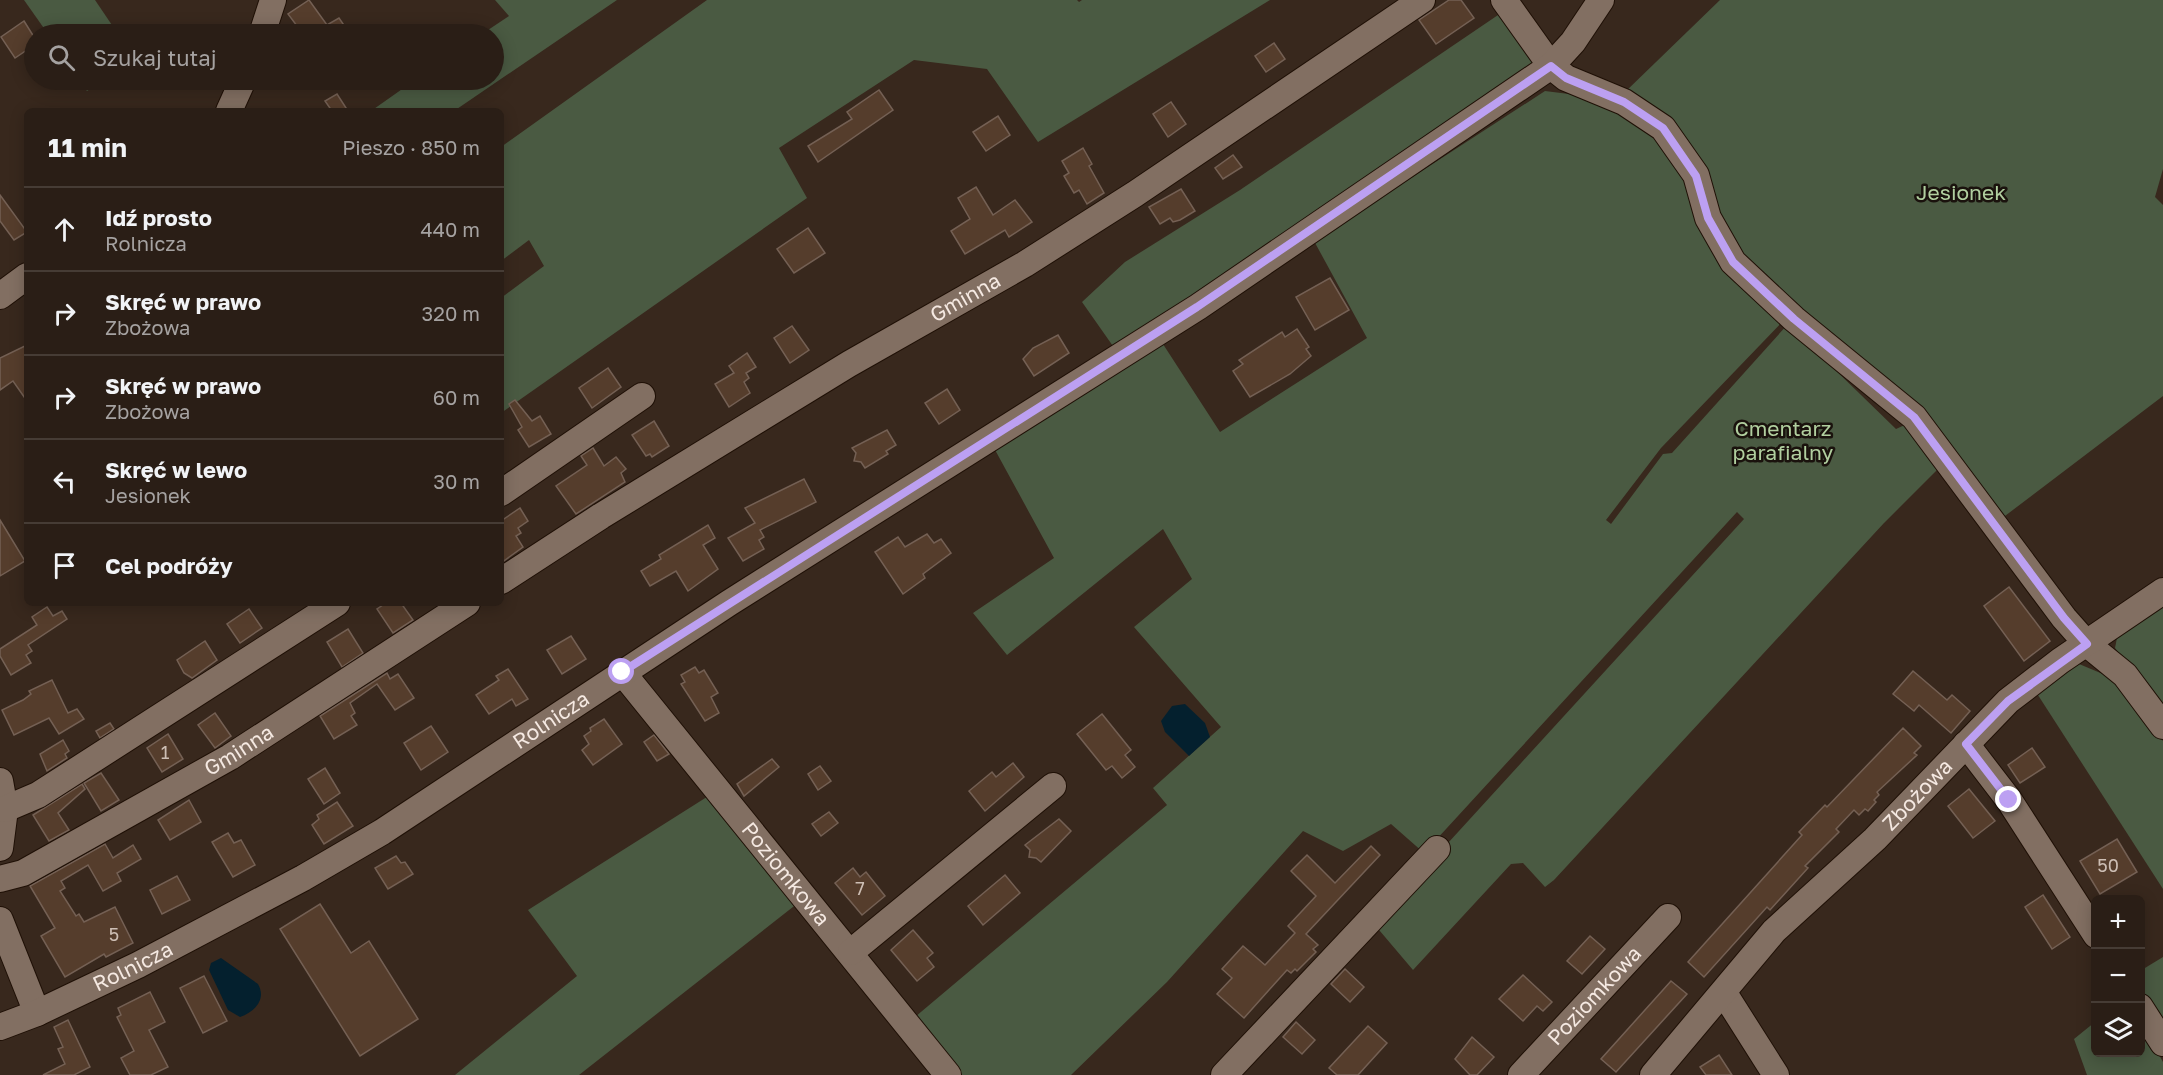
<!DOCTYPE html>
<html lang="pl">
<meta charset="utf-8">
<style>
body{margin:0;font-family:"Golos Text",sans-serif;background:#362b23;color:#f1f3f6}
.controls{position:absolute;right:18px;bottom:18px;display:grid;overflow:hidden;border-radius:9px;box-shadow:0 3px 15px #0003}
.controls button{width:54px;height:54px;display:grid;place-items:center;padding:0;border:0;border-bottom:2px solid #463c35;background:#2a1e16;color:#f1f3f6;font:30px sans-serif}
.stop{position:absolute;width:18px;height:18px;margin:-14px;border:4px solid #bca0f2;border-radius:50%;background:#fff}
.stop.end{background:#bca0f2;border-color:#fff;box-shadow:0 2px 6px #0008}
.list{margin:0;padding:0;list-style:none}
h2{display:flex;justify-content:space-between;align-items:center;height:78px;margin:0;padding:0 24px;font-size:26px}
h2 small{font-size:20px;font-weight:400;color:#a5a2a1}
.list li{display:grid;grid-template-columns:39px 1fr auto;gap:18px;align-items:center;box-sizing:border-box;height:84px;padding:0 24px;border-top:2px solid #463c35}
.list b{display:block;font-size:22px;white-space:nowrap}
.list p{margin:0;font-size:20px;white-space:nowrap;color:#a5a2a1}
.list em{font-size:20px;font-style:normal;color:#a5a2a1}
.icon{flex:none;width:33px;height:33px;fill:none;stroke:currentColor;stroke-width:2;stroke-linecap:round;stroke-linejoin:round}
.map{position:relative;flex:none;width:2163px;height:1075px;overflow:hidden}
.search{position:absolute;background:#2a1e16;box-shadow:0 3px 15px #0003;left:24px;top:24px;width:480px;height:66px;display:flex;align-items:center;gap:15px;box-sizing:border-box;padding:0 21px;border-radius:33px;color:#a5a2a1;font-size:22px}
.panel{position:absolute;background:#2a1e16;box-shadow:0 3px 15px #0003;left:24px;top:108px;width:480px;height:498px;border-radius:9px}
.map>svg:first-child{display:block}
.green{fill:#4a5a42}
.water{fill:#04202e}
.building{fill:#553d2c;stroke:#746054;stroke-width:1.5}
.lines{fill:none;stroke-linecap:round;stroke-linejoin:round}
.minor-casing{stroke:#1f1006;stroke-width:28}
.minor{stroke:#826f62;stroke-width:26}
.route{stroke:#bca0f2;stroke-width:8}
.labels{text-anchor:middle;stroke-width:5;stroke-linejoin:round;paint-order:stroke}
.number-label{font-size:18px;fill:#cdbeb4}
.park-label{font-size:21px;fill:#b1cf9f;stroke:#1a120d}
.street-label{font-size:21px;fill:#f5e9e2;stroke:#1a120d}
</style>
<div class="map">
<svg width="2163" height="1075" viewBox="0 0 2163 1075">
<rect width="100%" height="100%" fill="#38281d"/>
<!-- green -->
<g class="green">
<path d="M24,0H95L118,34H48Z"/>
<path d="M495,0H617L454,111H371L415,80H494V34H482L509,16Z"/>
<path d="M707,0H1077L1079,2L1082,0H1270L1038,142L987,69L914,60L779,148L807,198L501,413V298L544,266L529,240L501,261V147Z"/>
<path d="M1720,0H2163V169L2155,197L2163,205V396L2001,519L1933,422L1786,318L1661,448L1606,520L1611,524L1663,454L1672,453L1788,324L1896,429L1909,423L1942,465L1884,523L1554,880L1545,887L1523,863L1511,864L1413,970L1374,924L1744,519L1737,512L1424,853L1391,824L1343,851L1303,831L1167,982L1071,1075H960L915,1017L1167,805L1153,788L1221,727L1134,627L1192,579L1163,529L1007,655L973,613L1054,558L994,448L1161,341L1220,432L1367,338L1314,241L1545,91L1593,97L1624,93Z"/>
<path d="M1501,13L1531,55L1533,69L1115,349L1082,302L1125,262L1240,190Z"/>
<path d="M79,80H105L87,91Z"/>
<path d="M2163,600V713L2115,648L2118,633Z"/>
<path d="M2072,661L2110,677L2163,741V889L2036,692Z"/>
<path d="M710,795L798,903L579,1075H455L577,976L528,910Z"/>
<path d="M2163,957V1027L2141,992L2140,971Z"/>
<path d="M2095,1022L2096,1052H2140L2141,1022L2163,1062V1075H2087L2074,1039Z"/>
</g>
<!-- water -->
<g class="water">
<path d="M1185,704L1205,723L1210,737L1189,756L1165,732L1161,721L1172,706Z"/>
<path d="M221,958L258,984C267,1000 254,1012 240,1017L228,1010L209,970L211,963Z"/>
</g>
<!-- building -->
<g class="building">
<path d="M309,0L327,25L339,18L350,34H303L288,14Z"/>
<path d="M1449,0H1461L1474,18L1436,44L1419,20Z"/>
<path d="M24,21L34,37V45L15,58L1,37Z"/>
<path d="M1274,43L1285,59L1266,72L1255,56Z"/>
<path d="M879,90L893,110L818,162L808,146L852,119L847,112Z"/>
<path d="M337,94L348,111H332L325,101Z"/>
<path d="M1171,102L1186,124L1168,137L1153,114Z"/>
<path d="M998,116L1010,135L986,151L973,132Z"/>
<path d="M1083,148L1092,164L1089,166L1104,193L1087,204L1079,190L1074,193L1064,176L1069,173L1062,161Z"/>
<path d="M1233,155L1242,167L1223,179L1215,168Z"/>
<path d="M976,187L993,215L1015,200L1032,222L1009,237L1005,230L965,254L951,231L970,219L958,198Z"/>
<path d="M1181,189L1195,211L1180,220L1173,222L1170,218L1160,224L1149,207Z"/>
<path d="M0,195L27,232L14,240L0,221Z"/>
<path d="M808,228L825,253L794,273L777,249Z"/>
<path d="M1330,278L1349,310L1315,330L1296,297Z"/>
<path d="M792,326L809,350L790,363L774,338Z"/>
<path d="M1297,329L1309,347L1306,349L1311,356L1290,374L1250,397L1233,371L1243,364L1239,360L1282,332L1285,337Z"/>
<path d="M1058,335L1069,353L1034,376L1023,359L1033,348Z"/>
<path d="M27,345V401L13,381L0,390V358Z"/>
<path d="M747,353L756,367L746,373L749,378L744,382L750,393L729,407L715,384L734,373L729,366Z"/>
<path d="M608,368L621,387L592,408L579,388Z"/>
<path d="M947,389L960,410L939,424L925,403Z"/>
<path d="M515,400L532,421L540,416L551,434L529,447L518,430L522,427L509,404Z"/>
<path d="M654,421L669,446L652,457L650,454L646,456L632,435Z"/>
<path d="M887,430L896,445L886,451L888,454L865,468L861,462L854,461L856,453L852,448Z"/>
<path d="M593,448L604,466L616,457L626,469L621,473L625,482L576,514L556,486L587,465L581,456Z"/>
<path d="M804,479L816,502L760,530L764,537L759,540L764,549L743,561L728,538L755,523L745,508Z"/>
<path d="M520,508L528,521L518,528L521,533L516,536L523,547L501,563V521Z"/>
<path d="M0,520L25,561L0,576Z"/>
<path d="M708,525L715,538L703,545L718,569L688,591L676,571L650,586L641,571L661,559L659,555Z"/>
<path d="M927,534L934,543L941,539L951,553L923,574L925,578L903,594L875,552L898,537L905,547Z"/>
<path d="M2009,587L2050,641L2024,661L1984,606Z"/>
<path d="M386,603H401L413,620L393,633L377,609Z"/>
<path d="M47,607L53,616L62,611L67,619L28,645L32,651L26,655L31,663L11,675L0,656V649L37,625L32,617Z"/>
<path d="M249,609L262,628L240,643L227,624Z"/>
<path d="M348,629L363,653L342,667L327,642Z"/>
<path d="M571,636L586,659L562,674L547,650Z"/>
<path d="M205,641L217,660L192,678L184,673L177,660Z"/>
<path d="M695,667L699,673L704,670L718,693L711,697L719,713L705,721L681,684L685,682L681,675Z"/>
<path d="M508,669L528,699L516,706L512,699L489,714L476,695L499,680L496,676Z"/>
<path d="M1913,671L1947,700L1952,695L1970,711L1951,733L1919,705L1914,711L1893,694Z"/>
<path d="M387,673L390,679L398,674L414,698L395,710L377,684L350,703L355,713L351,716L357,725L334,739L320,716Z"/>
<path d="M52,680L68,713L77,709L84,719L59,734L49,718L14,735L2,710L23,700L31,694L29,691Z"/>
<path d="M215,713L231,736L215,748L198,725Z"/>
<path d="M1102,714L1131,750L1125,755L1135,767L1122,778L1112,766L1106,770L1077,734Z"/>
<path d="M604,719L622,744L593,765L582,750L589,744L584,736L591,731L590,728Z"/>
<path d="M110,723L114,729L100,738L96,731Z"/>
<path d="M431,726L448,752L421,770L404,743Z"/>
<path d="M1903,728L1921,746L1914,753L1917,755L1877,792L1879,795L1874,800L1876,802L1868,811L1865,809L1859,815L1854,810L1836,829L1839,832L1805,866L1808,868L1770,910L1767,907L1704,977L1688,962L1802,835L1799,832L1825,805L1827,807Z"/>
<path d="M168,734L183,759L162,772L147,748Z"/>
<path d="M654,735L669,754L657,761L644,742Z"/>
<path d="M63,740L69,751L65,754L67,758L47,771L40,754Z"/>
<path d="M2032,748L2045,767L2020,783L2008,765Z"/>
<path d="M772,759L779,767L744,796L737,784Z"/>
<path d="M1013,763L1024,777L985,811L969,791L992,772L996,777Z"/>
<path d="M820,766L831,781L818,790L808,774Z"/>
<path d="M325,768L340,793L324,804L308,779Z"/>
<path d="M101,773L119,800L101,811L84,783Z"/>
<path d="M82,784L85,789L58,813L69,830L49,841L33,815Z"/>
<path d="M1969,789L1995,821L1973,838L1948,806Z"/>
<path d="M189,800L201,822L170,840L158,820Z"/>
<path d="M337,802L353,826L324,844L312,825L319,819L317,815Z"/>
<path d="M829,812L838,823L821,836L812,824Z"/>
<path d="M1059,819L1071,831L1041,862L1036,858L1029,857L1030,850L1025,845Z"/>
<path d="M228,833L234,843L241,840L255,865L233,877L212,842Z"/>
<path d="M2117,839L2137,872L2100,894L2080,861Z"/>
<path d="M105,844L113,858L133,845L141,859L117,873L121,881L103,891L88,865L61,881L65,888L60,891L76,916L79,914L84,922L115,907L133,943L106,957L104,954L65,977L41,936L55,928L30,886Z"/>
<path d="M1371,846L1380,855L1306,934L1318,945L1313,949L1316,952L1297,971L1295,969L1291,973L1287,970L1244,1018L1217,994L1232,978L1222,969L1243,946L1265,965L1295,933L1288,926L1316,896L1291,871L1307,855L1335,883Z"/>
<path d="M396,856L401,863L405,862L413,874L388,889L375,868Z"/>
<path d="M853,868L860,877L866,872L885,896L862,915L835,883Z"/>
<path d="M1005,875L1020,893L983,925L968,906Z"/>
<path d="M177,876L190,900L162,914L150,890Z"/>
<path d="M2043,895L2070,937L2052,949L2025,907Z"/>
<path d="M320,904L351,953L369,941L418,1019L360,1056L280,929Z"/>
<path d="M913,930L933,953L927,958L934,967L917,981L891,950Z"/>
<path d="M1590,936L1605,949L1582,974L1567,961Z"/>
<path d="M1345,969L1364,987L1350,1002L1331,984Z"/>
<path d="M1523,975L1552,1002L1543,1011L1537,1006L1523,1021L1499,999Z"/>
<path d="M204,976L227,1021L203,1033L180,988Z"/>
<path d="M1671,981L1687,994L1616,1072L1601,1059Z"/>
<path d="M150,992L165,1022L149,1030L168,1067L151,1075H130L121,1058L134,1051L117,1017L121,1015L118,1008Z"/>
<path d="M68,1020L90,1067L74,1075H43L65,1064L58,1049L63,1047L54,1027Z"/>
<path d="M1296,1022L1315,1040L1302,1054L1283,1037Z"/>
<path d="M1368,1026L1387,1043L1358,1075H1337L1329,1068Z"/>
<path d="M1472,1037L1494,1057L1477,1075H1470L1455,1059Z"/>
<path d="M1719,1055L1732,1075H1706L1700,1067Z"/>
</g>
<g class="lines">
<defs>
<g id="minor">
<path d="M1504,0L1551,66L1566,78L1624,102L1663,128L1696,175L1708,218L1733,262L1794,319L1914,417L2064,618L2087,644L2125,675L2163,726"/>
<path d="M262,34L273,0"/>
<path d="M229,111L243,80"/>
<path d="M0,296L27,276"/>
<path d="M501,493L642,396"/>
<path id="s1" d="M501,581L601,516L849,364L1025,264L1135,194L1422,0"/>
<path id="s2" d="M622,672L948,1075"/>
<path d="M1966,744L2009,800L2096,935"/>
<path d="M0,781L5,809L0,848"/>
<path d="M5,809L38,795L337,603"/>
<path id="s3" d="M0,879L23,873L230,757L467,603"/>
<path d="M0,920L37,1013"/>
<path d="M851,952L1053,786"/>
<path d="M1724,993L1776,1075"/>
<path d="M2140,1007L2163,1043"/>
<path id="s4" d="M0,1027L37,1013L138,965L303,878L382,832L729,603L1198,307L1551,66L1573,42L1601,0"/>
<path d="M1224,1075L1437,849"/>
<path id="s5" d="M1521,1075L1668,917"/>
<path id="s6" d="M1653,1075L1774,931L1875,839L2008,701L2060,661L2163,591"/>
</g>
</defs>
<!-- minor casing -->
<use href="#minor" class="minor-casing"/>
<!-- minor -->
<use href="#minor" class="minor"/>
</g>
<g class="lines">
<!-- route -->
<path class="route" d="M622,672L1197,307L1551,66L1566,78L1624,102L1663,128L1696,176L1708,218L1733,262L1794,319L1914,417L2064,618L2087,644L2008,701L1966,744L2009,800"/>
</g>
<g class="labels">
<!-- number labels -->
<g class="number-label">
<text x="165" y="759">1</text>
<text x="2108" y="872">50</text>
<text x="860" y="895">7</text>
<text x="114" y="941">5</text>
</g>
<!-- park labels -->
<g class="park-label">
<text x="1961" y="200">Jesionek</text>
<text x="1783" y="436">Cmentarz<tspan x="1783" dy="24">parafialny</tspan></text>
</g>
<!-- street labels -->
<g class="street-label">
<text dy="7" stroke="none"><textPath href="#s1" startOffset="544">Gminna</textPath></text>
<text dy="7" stroke="none"><textPath href="#s4" startOffset="632">Rolnicza</textPath></text>
<text dy="7" stroke="none"><textPath href="#s3" startOffset="272">Gminna</textPath></text>
<text dy="7" stroke="none"><textPath href="#s6" startOffset="386">Zbożowa</textPath></text>
<text dy="7" stroke="none"><textPath href="#s2" startOffset="260">Poziomkowa</textPath></text>
<text dy="7" stroke="none"><textPath href="#s4" startOffset="146">Rolnicza</textPath></text>
<text dy="7" stroke="none"><textPath href="#s5" startOffset="108">Poziomkowa</textPath></text>
</g>
</g>
</svg>
<div class="controls">
<button>+</button>
<button>−</button>
<button><svg class="icon" aria-label="layers" viewBox="0 0 24 24"><path d="M12 4l9 5-9 5-9-5zM3 14l9 5 9-5"/></svg></button>
</div>
<div class="stop" style="left:622px;top:672px"></div>
<div class="stop end" style="left:2009px;top:800px"></div>
<div class="search"><svg class="icon" aria-label="search" viewBox="0 0 24 24"><circle cx="10" cy="10" r="6"/><path d="M15 15l6 6"/></svg>Szukaj tutaj</div>
<section class="panel">
<h2>11 min<small>Pieszo · 850 m</small></h2>
<ul class="list">
<li><svg class="icon" aria-label="ahead" viewBox="0 0 24 24"><path d="M12 20V5M6 11l6-6 6 6"/></svg><div><b>Idź prosto</b><p>Rolnicza</p></div><em>440 m</em></li>
<li><svg class="icon" aria-label="right" viewBox="0 0 24 24"><path d="M7 20v-9h11M14 6l5 5-5 5"/></svg><div><b>Skręć w prawo</b><p>Zbożowa</p></div><em>320 m</em></li>
<li><svg class="icon" aria-label="right" viewBox="0 0 24 24"><path d="M7 20v-9h11M14 6l5 5-5 5"/></svg><div><b>Skręć w prawo</b><p>Zbożowa</p></div><em>60 m</em></li>
<li><svg class="icon" aria-label="left" viewBox="0 0 24 24"><path d="M17 20v-9H6M10 6l-5 5 5 5"/></svg><div><b>Skręć w lewo</b><p>Jesionek</p></div><em>30 m</em></li>
<li><svg class="icon" aria-label="arrive" viewBox="0 0 24 24"><path d="M6 21V4h12l-3 4 3 4H6"/></svg><div><b>Cel podróży</b></div></li>
</ul>
</section>
</div>
